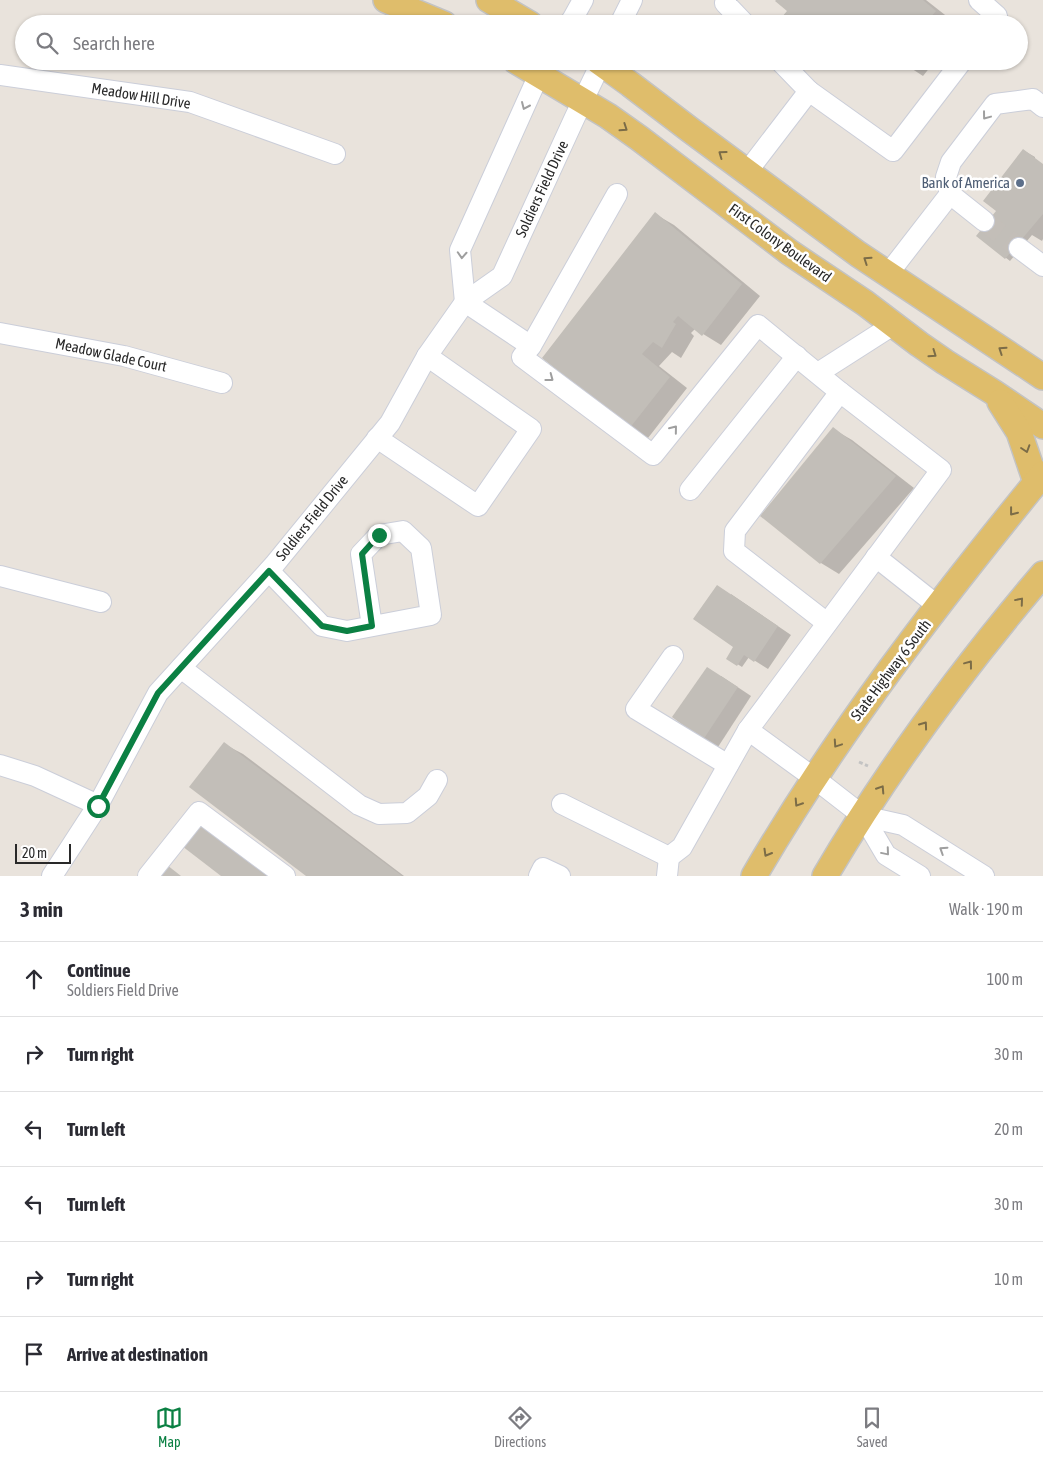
<!DOCTYPE html>
<meta charset="utf-8">
<style>
body{margin:0;font-family:"Asap Condensed",sans-serif;background:#f7f7f7;color:#2b2b33}
.scale{position:absolute;left:15px;bottom:12px;width:56px;box-sizing:border-box;padding-left:5px;border:2px solid #292929;border-top:0;font-size:14px;line-height:18px;white-space:nowrap;color:#292929;-webkit-text-stroke:4px #fff;paint-order:stroke}
.stop{position:absolute;width:15px;height:15px;margin:-11px;border:4px solid #0b8043;border-radius:50%;background:#fff}
.stop.end{background:#0b8043;border-color:#fff;box-shadow:0 1px 5px #0008}
.list{margin:0;padding:0;list-style:none}
h2{display:flex;justify-content:space-between;align-items:center;height:65px;margin:0;padding:0 20px;font-size:21px}
h2 small{font-size:16px;font-weight:400;color:#7c7c81}
.list li{display:grid;grid-template-columns:32px 1fr auto;gap:15px;align-items:center;box-sizing:border-box;height:75px;padding:0 20px;border-top:1px solid #e1e1e2}
.list b{display:block;font-size:19px;white-space:nowrap}
.list p{margin:0;font-size:16px;white-space:nowrap;color:#7c7c81}
.list em{font-size:16px;font-style:normal;color:#7c7c81}
.icon{flex:none;width:28px;height:28px;fill:none;stroke:currentColor;stroke-width:2;stroke-linecap:round;stroke-linejoin:round}
.map{position:relative;flex:none;width:1043px;height:876px;overflow:hidden}
.search{position:absolute;background:#fff;box-shadow:0 1px 4px #0004;left:15px;right:15px;top:15px;height:55px;display:flex;align-items:center;gap:12px;box-sizing:border-box;padding:0 18px;border-radius:28px;color:#7c7c81;font-size:19px}
.sheet{height:515px;background:#fff}
nav{display:flex;justify-content:space-around;align-items:center;box-sizing:border-box;height:70px;border-top:1px solid #e1e1e2;background:#fff;font-size:14px;color:#7c7c81}
nav a{display:grid;justify-items:center;gap:2px}
nav .on{color:#0b8043}
.map>svg:first-child{display:block}
.shadow{fill:#0003}
.building{fill:#c2beb8}
.lines{fill:none;stroke-linecap:round;stroke-linejoin:round}
.minor-tunnel{stroke:#c3beb8;stroke-width:20;stroke-dasharray:20 10;stroke-linecap:butt}
.minor-casing{stroke:#cbced9;stroke-width:22}
.major-casing{stroke:#c3c3c3;stroke-width:28}
.path{stroke:#c3c3c3;stroke-width:3;stroke-dasharray:4 2.5;stroke-linecap:butt}
.minor{stroke:#fff;stroke-width:20}
.major{stroke:#dfbd6b;stroke-width:25}
.oneway{stroke:#9f9f9f}
.oneway2{stroke:#7b6c47}
.route{stroke:#0b8043;stroke-width:6}
.service-dot{fill:#5c6f8a;stroke:#fff;stroke-width:2}
.labels{text-anchor:middle;stroke-width:5;stroke-linejoin:round;paint-order:stroke}
.street-label{font-size:15px;fill:#292929;stroke:#fff}
.service-label{font-size:15px;fill:#4e5e75;stroke:#fff;text-anchor:end}
</style>
<div class="map">
<svg width="1043" height="876" viewBox="0 0 1043 876">
<rect width="100%" height="100%" fill="#e9e3dc"/>
<!-- shadow -->
<g class="shadow">
<path d="M777,0H926L954,22L952,24H777L788,11Z"/>
<path d="M900,61H935L923,76Z"/>
<path d="M1023,150L1035,157V160L1043,165V239L1042,241L1032,235L1010,261L978,236L998,211Z"/>
<path d="M655,214L674,225L760,296L721,345L695,329L691,333L694,336L681,358L672,352L659,366L687,388L648,438L630,427Z"/>
<path d="M833,429L852,440L914,488L839,574L821,563Z"/>
<path d="M731,594L791,635L768,669L749,657L742,667L728,658L735,647Z"/>
<path d="M721,676L751,696L718,747L704,739L674,717Z"/>
<path d="M224,744L243,754L404,876H308Z"/>
<path d="M198,826L216,836L269,876H223Z"/>
</g>
<!-- building -->
<g class="building">
<path d="M776,0H923L936,11L925,24H776L787,11L775,1Z"/>
<path d="M1023,149L1043,164V214L1005,259L976,236L996,211L983,201Z"/>
<path d="M655,212L742,284L702,336L678,316L673,322L676,324L662,348L653,342L642,354L670,377L629,429L542,358Z"/>
<path d="M833,427L896,476L820,564L760,516Z"/>
<path d="M717,585L778,626L754,662L744,655L737,666L726,659L733,647L693,619Z"/>
<path d="M707,667L738,687L703,740L672,717Z"/>
<path d="M224,742L402,876H306L189,787Z"/>
<path d="M198,824L266,876H221L182,846Z"/>
<path d="M167,865L181,876H159Z"/>
</g>
<g class="lines">
<!-- minor-tunnel -->
<path class="minor-tunnel" d="M984,221L1019,248"/>
<defs>
<g id="minor">
<path d="M726,0L725,3L745,24"/>
<path d="M979,0L997,16L991,24"/>
<path d="M569,24L573,18L583,0"/>
<path d="M620,24L632,0"/>
<path d="M0,75L190,102L335,154"/>
<path d="M809,91L893,151L962,61"/>
<path d="M747,172L809,91L780,61"/>
<path d="M984,221L950,194L946,177L951,162L995,104L1033,99L1043,107"/>
<path d="M1019,248L1043,266"/>
<path d="M888,274L950,194"/>
<path d="M465,302L460,250L545,61"/>
<path d="M465,302L531,346L617,194"/>
<path d="M0,333L124,356L222,383"/>
<path d="M531,346L522,357L653,455L758,325L840,392L941,470L748,730L682,847L669,857L562,804"/>
<path d="M818,373L893,325"/>
<path d="M377,438L478,506L531,429L427,356"/>
<path d="M690,490L797,356"/>
<path d="M876,557L938,606"/>
<path d="M269,571L322,626L347,631L431,615L421,548L403,531L379,535L361,554L372,626"/>
<path d="M0,576L101,602"/>
<path d="M827,623L734,551L735,531L840,392"/>
<path d="M673,656L636,709L728,765"/>
<path d="M181,668L359,805L379,814L407,813L428,796L437,780"/>
<path d="M748,730L814,778L863,816L886,855L920,876"/>
<path d="M0,765L35,776L98,805"/>
<path d="M863,816L903,825L984,876"/>
<path d="M52,876L98,805L158,693L274,565L390,423L427,356L465,302L502,276L575,117L602,61"/>
<path d="M148,876L199,812L285,876"/>
<path d="M539,876L543,868L560,876"/>
<path d="M667,876L669,857"/>
</g>
<g id="major">
<path d="M386,0L444,24"/>
<path d="M489,0L530,24"/>
<path d="M516,61L608,116L639,138L789,252L865,303L919,344L945,362L993,392L1043,426"/>
<path d="M598,61L630,84L689,129L858,254L1043,377"/>
<path d="M1000,402L1019,432L1036,482"/>
<path d="M754,876C837,733 938,602 1043,474"/>
<path d="M825,876C888,769 963,668 1043,574"/>
</g>
</defs>
<!-- minor casing -->
<use href="#minor" class="minor-casing"/>
<!-- major casing -->
<use href="#major" class="major-casing"/>
<!-- path -->
<path class="path" d="M859,762L868,766"/>
<!-- minor -->
<use href="#minor" class="minor"/>
<!-- major -->
<use href="#major" class="major"/>
</g>
<!-- one-way arrows -->
<defs><path id="oneway-chevron" d="M-2-3.5L2.5 0L-2 3.5" fill="none" stroke-width="1.6" stroke-linecap="round" stroke-linejoin="round" transform="scale(1.25)"/></defs>
<g class="oneway">
<use href="#oneway-chevron" transform="translate(525 106) rotate(114)"/>
<use href="#oneway-chevron" transform="translate(986 116) rotate(127)"/>
<use href="#oneway-chevron" transform="translate(462 255) rotate(93)"/>
<use href="#oneway-chevron" transform="translate(550 378) rotate(37)"/>
<use href="#oneway-chevron" transform="translate(674 429) rotate(-51)"/>
<use href="#oneway-chevron" transform="translate(943 850) rotate(-147)"/>
<use href="#oneway-chevron" transform="translate(886 852) rotate(50)"/>
</g>
<g class="oneway2">
<use href="#oneway-chevron" transform="translate(624 128) rotate(34)"/>
<use href="#oneway-chevron" transform="translate(722 154) rotate(-144)"/>
<use href="#oneway-chevron" transform="translate(867 260) rotate(-146)"/>
<use href="#oneway-chevron" transform="translate(1002 350) rotate(-146)"/>
<use href="#oneway-chevron" transform="translate(933 354) rotate(35)"/>
<use href="#oneway-chevron" transform="translate(1026 449) rotate(72)"/>
<use href="#oneway-chevron" transform="translate(1013 512) rotate(128)"/>
<use href="#oneway-chevron" transform="translate(1020 601) rotate(-50)"/>
<use href="#oneway-chevron" transform="translate(969 664) rotate(-53)"/>
<use href="#oneway-chevron" transform="translate(924 725) rotate(-54)"/>
<use href="#oneway-chevron" transform="translate(837 744) rotate(124)"/>
<use href="#oneway-chevron" transform="translate(881 789) rotate(-57)"/>
<use href="#oneway-chevron" transform="translate(798 803) rotate(123)"/>
<use href="#oneway-chevron" transform="translate(767 853) rotate(120)"/>
</g>
<g class="lines">
<!-- route -->
<path class="route" d="M98,806L158,693L269,571L322,626L347,631L372,626L362,554L379,535"/>
</g>
<!-- markers -->
<circle class="service-dot" cx="1020" cy="183" r="5"/>
<g class="labels">
<!-- street labels -->
<g class="street-label">
<text transform="translate(141 96) rotate(9)" y="5">Meadow Hill Drive</text>
<text transform="translate(542 189) rotate(-65)" y="5">Soldiers Field Drive</text>
<text transform="translate(780 243) rotate(36)" y="5">First Colony Boulevard</text>
<text transform="translate(111 355) rotate(12)" y="5">Meadow Glade Court</text>
<text transform="translate(312 518) rotate(-51)" y="5">Soldiers Field Drive</text>
<text transform="translate(891 670) rotate(-53)" y="5">State Highway 6 South</text>
</g>
<!-- service labels -->
<g class="service-label">
<text x="1010" y="188">Bank of America</text>
</g>
</g>
</svg>
<div class="scale">20 m</div>
<div class="stop" style="left:98px;top:806px"></div>
<div class="stop end" style="left:379px;top:535px"></div>
<div class="search"><svg class="icon" aria-label="search" viewBox="0 0 24 24"><circle cx="10" cy="10" r="6"/><path d="M15 15l6 6"/></svg>Search here</div>
</div>
<section class="sheet">
<h2>3 min<small>Walk · 190 m</small></h2>
<ul class="list">
<li><svg class="icon" aria-label="ahead" viewBox="0 0 24 24"><path d="M12 20V5M6 11l6-6 6 6"/></svg><div><b>Continue</b><p>Soldiers Field Drive</p></div><em>100 m</em></li>
<li><svg class="icon" aria-label="right" viewBox="0 0 24 24"><path d="M7 20v-9h11M14 6l5 5-5 5"/></svg><div><b>Turn right</b></div><em>30 m</em></li>
<li><svg class="icon" aria-label="left" viewBox="0 0 24 24"><path d="M17 20v-9H6M10 6l-5 5 5 5"/></svg><div><b>Turn left</b></div><em>20 m</em></li>
<li><svg class="icon" aria-label="left" viewBox="0 0 24 24"><path d="M17 20v-9H6M10 6l-5 5 5 5"/></svg><div><b>Turn left</b></div><em>30 m</em></li>
<li><svg class="icon" aria-label="right" viewBox="0 0 24 24"><path d="M7 20v-9h11M14 6l5 5-5 5"/></svg><div><b>Turn right</b></div><em>10 m</em></li>
<li><svg class="icon" aria-label="arrive" viewBox="0 0 24 24"><path d="M6 21V4h12l-3 4 3 4H6"/></svg><div><b>Arrive at destination</b></div></li>
</ul>
</section>
<nav>
<a class="on"><svg class="icon" aria-label="map" viewBox="0 0 24 24"><path d="M3 6l6-2 6 2 6-2v14l-6 2-6-2-6 2zM9 4v14M15 6v14"/></svg>Map</a>
<a><svg class="icon" aria-label="directions" viewBox="0 0 24 24"><path d="M12 3l9 9-9 9-9-9zM9 14v-3h6M13 9l2 2-2 2"/></svg>Directions</a>
<a><svg class="icon" aria-label="saved" viewBox="0 0 24 24"><path d="M7 4h10v16l-5-4-5 4z"/></svg>Saved</a>
</nav>
